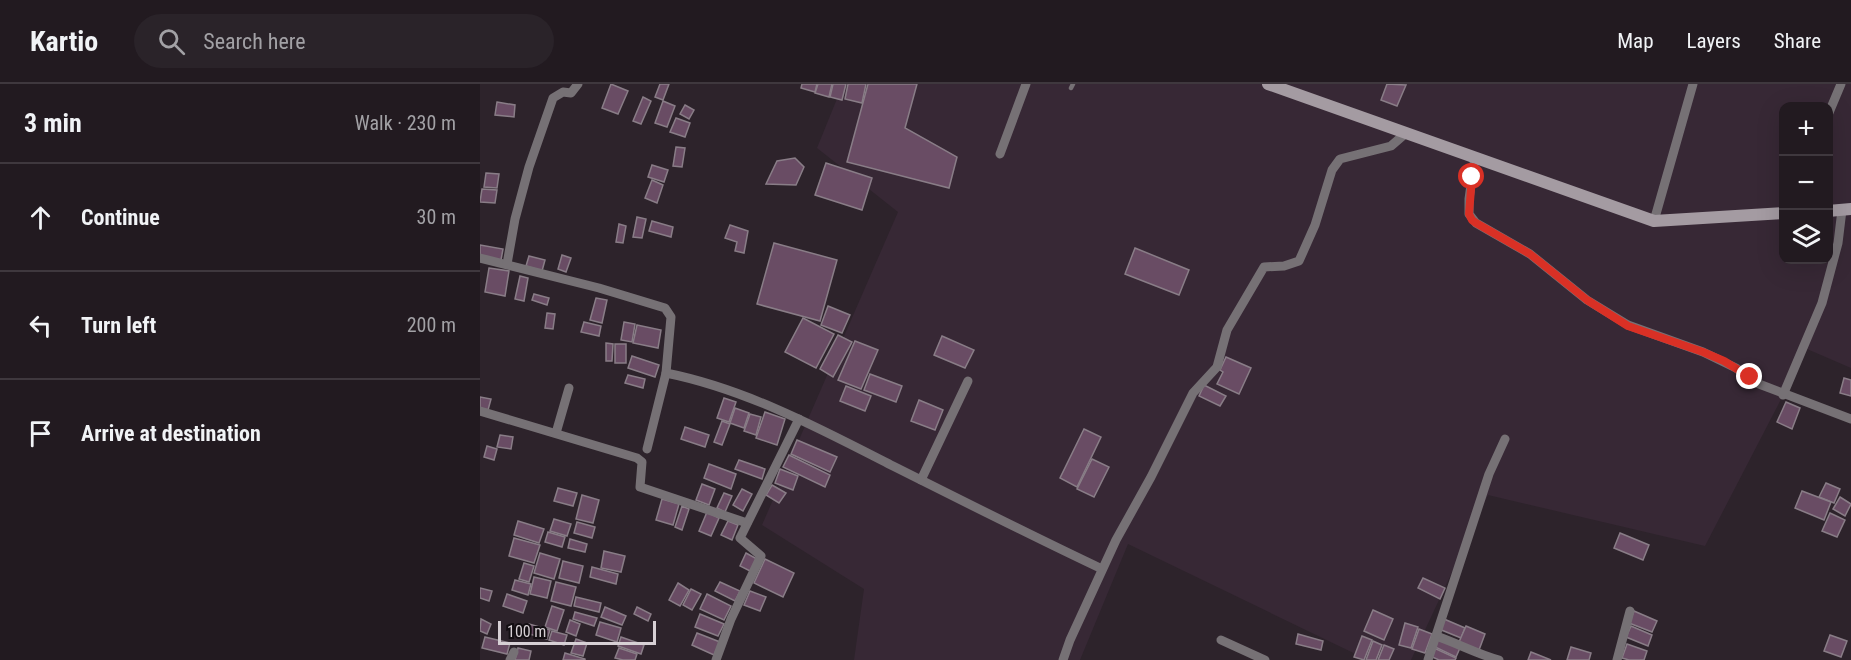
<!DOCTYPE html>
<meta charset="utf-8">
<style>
body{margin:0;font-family:"Roboto Condensed",sans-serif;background:#2a2329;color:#f1f3f6}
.controls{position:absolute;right:18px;top:18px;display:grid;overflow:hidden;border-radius:12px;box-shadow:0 6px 24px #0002}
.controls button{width:54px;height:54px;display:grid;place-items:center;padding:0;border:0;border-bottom:2px solid #3f383e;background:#221a20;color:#f1f3f6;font:30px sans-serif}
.scale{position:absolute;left:18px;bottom:15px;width:158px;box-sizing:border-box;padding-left:6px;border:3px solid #d7d0d5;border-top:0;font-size:16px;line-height:21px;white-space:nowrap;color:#d7d0d5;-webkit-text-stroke:4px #130e12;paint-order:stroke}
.stop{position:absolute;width:18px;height:18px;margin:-14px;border:4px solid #d93025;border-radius:50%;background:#fff}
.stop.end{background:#d93025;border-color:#fff;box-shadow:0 2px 6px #0008}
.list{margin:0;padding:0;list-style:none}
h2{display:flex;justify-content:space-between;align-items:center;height:78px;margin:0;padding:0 24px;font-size:26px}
h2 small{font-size:20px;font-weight:400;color:#a2a1a5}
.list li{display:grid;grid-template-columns:39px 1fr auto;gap:18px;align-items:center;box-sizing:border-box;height:108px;padding:0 24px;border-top:2px solid #3f383e}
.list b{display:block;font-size:22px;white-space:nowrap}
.list em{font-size:20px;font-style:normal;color:#a2a1a5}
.icon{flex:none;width:33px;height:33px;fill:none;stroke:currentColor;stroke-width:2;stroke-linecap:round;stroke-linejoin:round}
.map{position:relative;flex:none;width:1371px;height:576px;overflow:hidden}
header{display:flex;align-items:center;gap:36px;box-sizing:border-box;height:84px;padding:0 30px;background:#221a20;border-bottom:2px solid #3f383e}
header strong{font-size:28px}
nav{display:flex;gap:33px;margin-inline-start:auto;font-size:21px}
.search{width:420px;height:54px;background:#2a2329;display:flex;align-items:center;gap:15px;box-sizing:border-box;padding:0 21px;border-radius:33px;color:#a2a1a5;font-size:22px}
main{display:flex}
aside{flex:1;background:#221a20}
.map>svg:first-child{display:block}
.built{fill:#372835;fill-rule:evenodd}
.building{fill:#694c64;stroke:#897d87;stroke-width:1.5}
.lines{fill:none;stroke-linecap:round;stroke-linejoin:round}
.lane{stroke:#767175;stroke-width:4.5}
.street{stroke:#767175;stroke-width:9}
.secondary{stroke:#a49ba2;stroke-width:12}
.route{stroke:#d93025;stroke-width:8}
</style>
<header>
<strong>Kartio</strong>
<div class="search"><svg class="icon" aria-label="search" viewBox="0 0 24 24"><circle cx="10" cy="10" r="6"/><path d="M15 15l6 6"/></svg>Search here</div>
<nav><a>Map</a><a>Layers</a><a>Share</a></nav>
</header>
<main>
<aside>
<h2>3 min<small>Walk · 230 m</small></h2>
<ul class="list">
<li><svg class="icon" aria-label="ahead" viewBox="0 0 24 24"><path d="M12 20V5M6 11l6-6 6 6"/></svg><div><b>Continue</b></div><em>30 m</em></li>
<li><svg class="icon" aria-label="left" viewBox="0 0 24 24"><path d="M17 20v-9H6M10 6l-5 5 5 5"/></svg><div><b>Turn left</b></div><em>200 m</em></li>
<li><svg class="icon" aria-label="arrive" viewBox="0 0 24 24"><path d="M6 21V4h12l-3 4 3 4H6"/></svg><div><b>Arrive at destination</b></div></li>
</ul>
</aside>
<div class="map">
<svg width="1371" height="576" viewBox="0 0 1371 576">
<rect width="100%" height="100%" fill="#2d232b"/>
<!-- built -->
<path class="built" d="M363,0H1371V284L1327,265L1225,462L1008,411L931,576H888L648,460L600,576H374L384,505L282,441L418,128L337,64ZM1304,22H1348V176H1304Z"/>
<!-- building -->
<g class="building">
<path d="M131,0L148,7L138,30L122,24Z"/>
<path d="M180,0H189L183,16L175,13Z"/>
<path d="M322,0H337L335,8L321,4Z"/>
<path d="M338,0H352L349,13L335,9Z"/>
<path d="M353,0H366L362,16L350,13Z"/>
<path d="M368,0H386L382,19L365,15Z"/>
<path d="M388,0H437L425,44L477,73L469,104L367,78Z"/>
<path d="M907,0L926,1L917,22L901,16Z"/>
<path d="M163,13L171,17L161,40L153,37Z"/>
<path d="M183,17L195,22L187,43L175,39Z"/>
<path d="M17,18L35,21L34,33L15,31Z"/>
<path d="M205,21L214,26L209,35L200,30Z"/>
<path d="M196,34L210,39L205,53L190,48Z"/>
<path d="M196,63L205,64L202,83L193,82Z"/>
<path d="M315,74L324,83L316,101L286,100L297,77Z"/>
<path d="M346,79L392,94L382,126L335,111Z"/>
<path d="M172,81L188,86L184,98L168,93Z"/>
<path d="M6,89L19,90L17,104L4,103Z"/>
<path d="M172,96L183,101L177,119L165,114Z"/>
<path d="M2,105L17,106L15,119L0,118Z"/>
<path d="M157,133L166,135L162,154L153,153Z"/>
<path d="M172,137L193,143L191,153L169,147Z"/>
<path d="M139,140L146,142L143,159L136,158Z"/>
<path d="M250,141L268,147L264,169L255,167L257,158L245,154Z"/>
<path d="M294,159L357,176L340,237L277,220Z"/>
<path d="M0,161L23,165L21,176L0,172Z"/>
<path d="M655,164L709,186L699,211L645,190Z"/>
<path d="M82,171L91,174L86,188L78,185Z"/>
<path d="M49,172L65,176L62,187L46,182Z"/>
<path d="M9,184L29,187L25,212L5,208Z"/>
<path d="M40,192L48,194L44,217L35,215Z"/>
<path d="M54,210L69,214L67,221L52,216Z"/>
<path d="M116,214L127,216L122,239L110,236Z"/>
<path d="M348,222L370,231L362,249L341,241Z"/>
<path d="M67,229L75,230L73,245L65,244Z"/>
<path d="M323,234L354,250L336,284L305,268Z"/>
<path d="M104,238L121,242L119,252L101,248Z"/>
<path d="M144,238L155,240L152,258L141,256Z"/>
<path d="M157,241L181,246L178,264L153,259Z"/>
<path d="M358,251L372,258L353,293L340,285Z"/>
<path d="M462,252L494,266L485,284L454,271Z"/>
<path d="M375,257L398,266L381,305L358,296Z"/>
<path d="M126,259L133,260L132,277H126Z"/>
<rect x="135" y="260" width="11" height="19"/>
<path d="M152,272L179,281L175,293L148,284Z"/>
<path d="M746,273L771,284L759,310L737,300L743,288L740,286Z"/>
<path d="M390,290L422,302L416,318L384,306Z"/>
<path d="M148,291L165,295L163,304L145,299Z"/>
<path d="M1364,294L1371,296V312L1360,309Z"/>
<path d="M724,301L746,312L740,322L719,312Z"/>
<path d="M366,302L391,312L385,327L360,317Z"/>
<path d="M0,313L11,315L8,326L0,324Z"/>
<path d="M244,314L256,318L249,338L237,334Z"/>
<path d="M439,316L463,326L455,346L431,337Z"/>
<path d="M1306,318L1320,324L1312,345L1297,338Z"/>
<path d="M255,324L269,329L264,344L250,339Z"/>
<path d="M285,328L305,335L297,361L276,354Z"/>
<path d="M270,330L281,333L276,351L264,347Z"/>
<path d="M242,337L250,340L242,361L234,358Z"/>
<path d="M205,343L229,351L225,363L201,355Z"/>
<path d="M604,345L621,353L597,403L580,394Z"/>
<path d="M20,351L33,353L31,365L17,363Z"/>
<path d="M317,356L357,373L350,388L311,370Z"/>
<path d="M7,362L17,365L14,376L4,373Z"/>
<path d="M309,371L350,391L345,403L303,383Z"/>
<path d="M612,375L629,383L614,413L597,405Z"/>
<path d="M259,376L285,385L282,395L255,385Z"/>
<path d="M229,380L256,390L251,405L224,394Z"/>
<path d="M300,385L318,392L313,406L295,399Z"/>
<path d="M1346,399L1360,405L1354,419L1339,413Z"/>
<path d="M222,400L235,405L229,421L216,416Z"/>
<path d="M292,401L306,409L299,419L286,411Z"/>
<path d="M78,404L97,409L93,422L74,417Z"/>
<path d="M262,405L272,410L263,427L253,421Z"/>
<path d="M1322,407L1351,418L1344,436L1315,424Z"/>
<path d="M244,409L252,412L245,428L237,424Z"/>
<path d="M102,411L119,416L113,439L96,435Z"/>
<path d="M1360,413L1371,420L1365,432L1353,425Z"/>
<path d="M182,415L199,420L193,441L176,436Z"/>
<path d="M202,422L209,425L202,446L195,443Z"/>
<path d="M227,428L239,434L231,452L219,447Z"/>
<path d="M1350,429L1365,436L1357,453L1342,447Z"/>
<path d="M74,435L91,440L87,452L70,447Z"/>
<path d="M38,437L64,445L59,459L34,451Z"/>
<path d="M248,437L258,441L252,456L241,451Z"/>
<path d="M97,438L115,443L112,454L94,449Z"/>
<path d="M68,448L85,453L82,463L65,458Z"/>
<path d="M1140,449L1169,461L1163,476L1134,464Z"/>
<path d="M34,454L60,461L54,479L29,472Z"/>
<path d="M90,455L107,460L105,468L88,464Z"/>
<path d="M124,467L145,472L141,488L121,484Z"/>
<path d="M60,469L80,475L74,495L54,489Z"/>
<path d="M266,469L277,475L270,487L260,482Z"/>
<path d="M285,475L314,489L303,513L274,499Z"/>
<path d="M83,477L103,482L99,499L79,494Z"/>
<path d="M44,479L54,482L49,498L39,495Z"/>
<path d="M112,483L138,490L136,500L110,493Z"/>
<path d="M54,493L71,497L67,514L50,510Z"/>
<path d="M943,494L965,504L960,515L938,504Z"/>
<path d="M35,496L51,500L48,511L32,506Z"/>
<path d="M76,498L96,503L91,522L71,517Z"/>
<path d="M240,498L260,507L255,517L235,507Z"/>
<path d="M198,499L209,506L200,522L189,516Z"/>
<path d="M0,504L12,507L9,517L0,514Z"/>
<path d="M211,505L221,510L212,526L203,521Z"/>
<path d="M270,507L286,513L280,527L264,521Z"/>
<path d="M27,510L47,517L43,529L23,522Z"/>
<path d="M227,510L251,522L244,536L220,525Z"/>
<path d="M96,513L121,519L119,528L94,522Z"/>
<path d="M72,522L84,526L77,547L65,543Z"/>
<path d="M125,523L146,532L142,541L121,533Z"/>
<path d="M157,523L171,530L168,537L154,530Z"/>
<path d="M893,526L913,535L904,556L884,547Z"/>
<path d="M1154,527L1177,537L1172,548L1149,539Z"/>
<path d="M95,528L117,534L114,542L93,535Z"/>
<path d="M220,530L244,540L238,552L215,543Z"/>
<path d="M1,535L11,540L7,550L0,547Z"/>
<path d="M964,535L985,544L981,554L959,545Z"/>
<path d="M90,536L100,540L96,552L86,548Z"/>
<path d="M120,538L141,544L137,558L116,551Z"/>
<path d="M925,539L938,543L931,564L919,561Z"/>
<path d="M49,540L70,546L67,555L46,549Z"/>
<path d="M986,542L1005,550L999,566L979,558Z"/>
<path d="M1151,542L1172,551L1168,562L1146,553Z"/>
<path d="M939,545L952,550L945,569L932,565Z"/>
<path d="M72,547L87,551L84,561L69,556Z"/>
<path d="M217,549L240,558L234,571L212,561Z"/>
<path d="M818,550L843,557L841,566L816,560Z"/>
<path d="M1350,551L1367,557L1361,573L1344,567Z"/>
<path d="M882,552L892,556L884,576L874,573Z"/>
<path d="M5,553L30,559L27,570L2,564Z"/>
<path d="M141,553L164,561L161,570L138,562Z"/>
<path d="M957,554L980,564L976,573L953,562Z"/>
<path d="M96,555L107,559L103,572L91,569Z"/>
<path d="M893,557L902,561L896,576H886Z"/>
<path d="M1147,560L1167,567L1164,576H1149L1142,574Z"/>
<path d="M904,561L914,565L909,576H898Z"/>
<path d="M1091,563L1111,569L1109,576H1087Z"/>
<path d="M38,564L51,567L49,576H35Z"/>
<path d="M139,564L157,570L155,576H143L135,574Z"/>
<path d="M954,564L976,574L975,576H959L950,572Z"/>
<path d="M1051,568L1071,576H1048Z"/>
<path d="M85,569L105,575V576H83Z"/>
</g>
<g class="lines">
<!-- lane -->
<path class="lane" d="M591,4L593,0"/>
<!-- street -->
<g class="street">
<path d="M1348,31L1361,0"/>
<path d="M520,70L546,0"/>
<path d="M995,73L989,115V130L996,139L1050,170L1107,216L1148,241L1223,268L1256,284L1279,300L1371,335"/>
<path d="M1174,137L1213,0"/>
<path d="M0,174L119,204L185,224L191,233L186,289C266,305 341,345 413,382C483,417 552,452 622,485"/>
<path d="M27,180L35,135L49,83L73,14L83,8L91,9L98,0"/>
<path d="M1303,311L1342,219L1358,159L1362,126"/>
<path d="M0,327L157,374L162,378L160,403L267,439"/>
<path d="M76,349L89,304"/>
<path d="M167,365L186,289"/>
<path d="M441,396L488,297"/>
<path d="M956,552C977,559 997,570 1019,576"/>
<path d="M741,556L785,576"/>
<path d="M30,576L34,568"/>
<path d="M236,576L251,535L281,472L260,454L319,335"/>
<path d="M583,576L590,556L636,456L671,393L713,309L737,283L747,246L784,183L804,182L819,177L835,141L852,86L860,75L911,62L926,49"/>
<path d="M948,576L1009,390L1025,355"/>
<path d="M1137,576L1150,527"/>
</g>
<!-- secondary -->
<g class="secondary">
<path d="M788,0L1174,137L1304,129"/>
<path d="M1348,127L1371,125"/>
</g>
</g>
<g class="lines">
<!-- route -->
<path class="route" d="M992,93L989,130L992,136L996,139L1050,170L1107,216L1148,242L1223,268L1244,277L1270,293"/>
</g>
</svg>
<div class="controls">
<button>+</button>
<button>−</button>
<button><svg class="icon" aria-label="layers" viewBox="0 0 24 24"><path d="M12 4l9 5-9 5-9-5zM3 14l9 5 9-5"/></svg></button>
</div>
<div class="scale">100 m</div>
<div class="stop" style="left:992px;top:93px"></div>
<div class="stop end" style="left:1270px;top:293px"></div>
</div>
</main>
